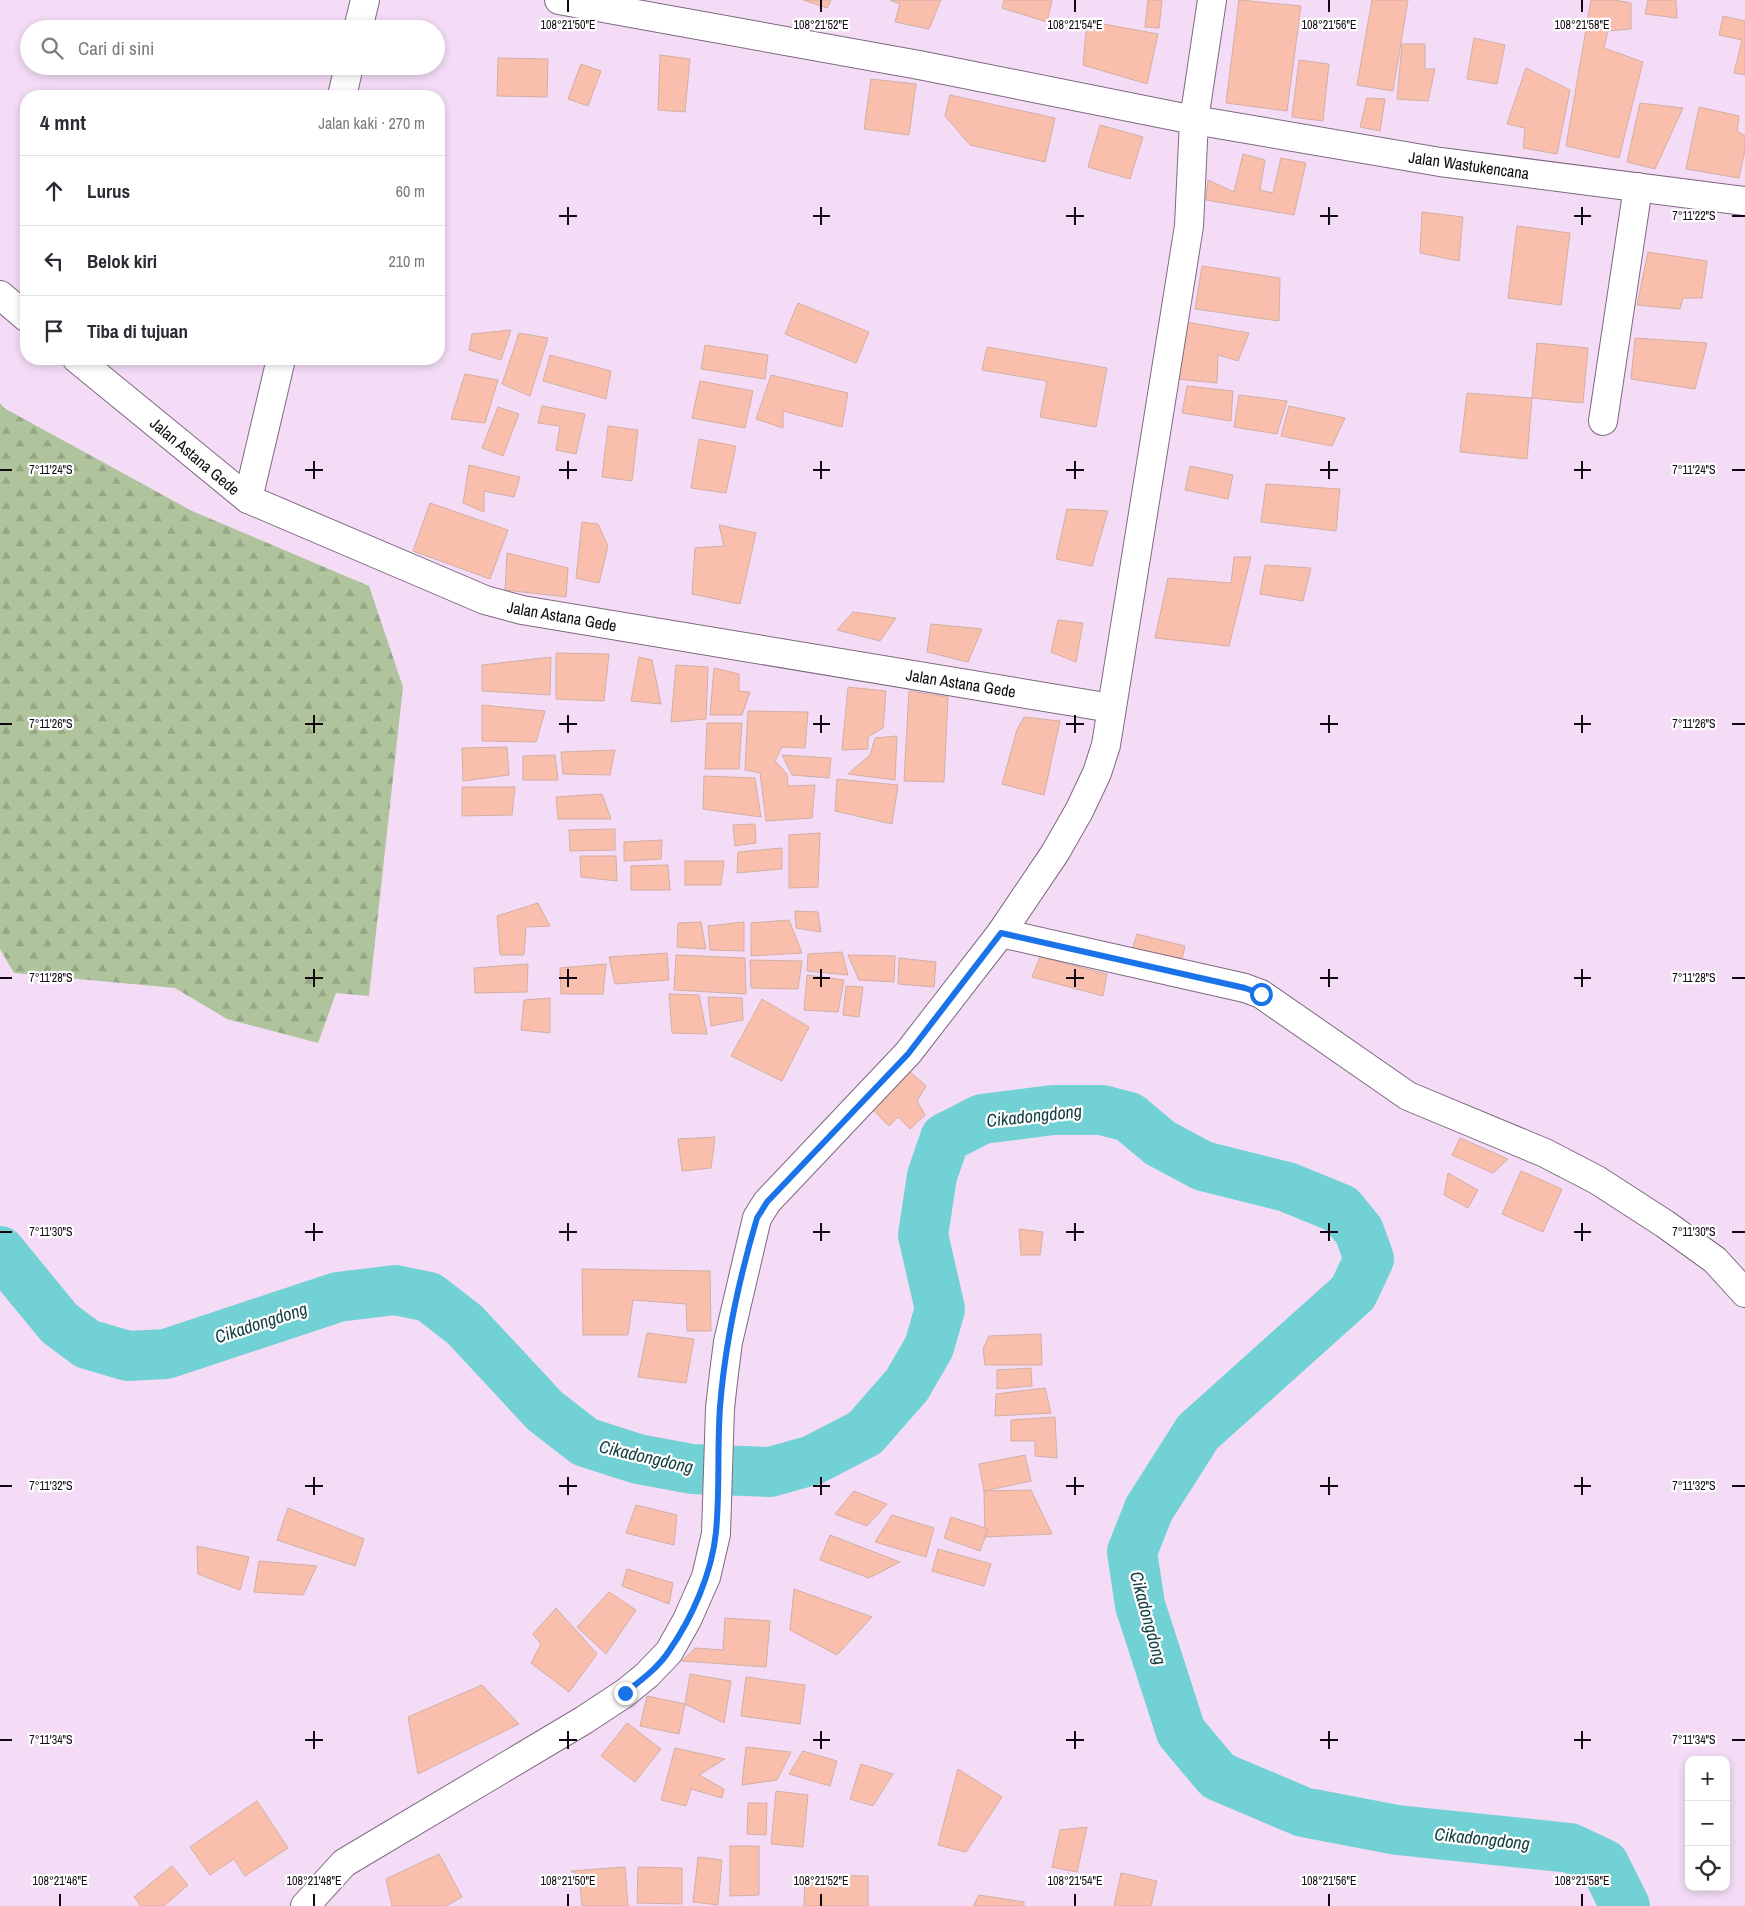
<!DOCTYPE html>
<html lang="id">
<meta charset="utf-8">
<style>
body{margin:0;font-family:"Archivo Narrow",sans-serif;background:#f2f2f3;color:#2b2b33}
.controls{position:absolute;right:15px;bottom:15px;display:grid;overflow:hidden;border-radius:10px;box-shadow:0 2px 8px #0003}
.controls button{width:45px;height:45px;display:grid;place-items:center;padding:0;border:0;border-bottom:1px solid #e1e1e2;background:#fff;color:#2b2b33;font:25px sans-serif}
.stop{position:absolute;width:15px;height:15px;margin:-11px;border:4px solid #1a73e8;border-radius:50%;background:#fff}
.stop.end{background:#1a73e8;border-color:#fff;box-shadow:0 1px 5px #0008}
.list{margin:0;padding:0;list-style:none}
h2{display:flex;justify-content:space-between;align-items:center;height:65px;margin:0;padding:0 20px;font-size:21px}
h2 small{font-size:16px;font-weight:400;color:#7c7c81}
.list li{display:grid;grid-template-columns:32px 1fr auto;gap:15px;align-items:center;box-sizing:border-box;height:70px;padding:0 20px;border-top:1px solid #e1e1e2}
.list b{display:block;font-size:19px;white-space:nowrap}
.list em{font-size:16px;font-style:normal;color:#7c7c81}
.icon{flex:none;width:28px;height:28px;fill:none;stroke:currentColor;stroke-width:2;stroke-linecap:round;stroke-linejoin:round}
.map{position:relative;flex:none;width:1745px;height:1906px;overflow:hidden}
.search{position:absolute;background:#fff;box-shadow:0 2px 8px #0003;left:20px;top:20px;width:425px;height:55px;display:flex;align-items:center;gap:12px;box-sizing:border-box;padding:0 18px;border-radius:28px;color:#7c7c81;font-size:19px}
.panel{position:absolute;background:#fff;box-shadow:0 2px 8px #0003;left:20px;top:90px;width:425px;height:275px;border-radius:20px}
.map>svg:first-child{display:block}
.forest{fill:url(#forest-firs)}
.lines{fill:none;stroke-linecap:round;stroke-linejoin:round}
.river{stroke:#72d1d5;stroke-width:50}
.building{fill:#f9bfac;stroke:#d2afa4}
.minor-casing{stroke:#7e6980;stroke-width:30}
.minor{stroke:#fff;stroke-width:28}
.route{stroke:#1a73e8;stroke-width:6}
.ticks{fill:none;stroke:#100911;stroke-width:2}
.labels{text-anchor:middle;stroke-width:4.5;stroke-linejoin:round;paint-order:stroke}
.street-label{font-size:16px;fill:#100911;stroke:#fff}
.water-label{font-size:18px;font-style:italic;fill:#144143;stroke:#fff}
.ticks-label{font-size:12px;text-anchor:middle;fill:#100911;stroke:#fff;stroke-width:4.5;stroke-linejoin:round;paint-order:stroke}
</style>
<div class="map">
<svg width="1745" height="1906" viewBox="0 0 1745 1906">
<defs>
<pattern id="forest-firs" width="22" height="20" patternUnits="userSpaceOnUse" patternTransform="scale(1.25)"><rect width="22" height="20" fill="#afc39c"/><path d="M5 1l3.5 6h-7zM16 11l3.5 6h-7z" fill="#96a685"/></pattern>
</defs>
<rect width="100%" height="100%" fill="#f4dcf7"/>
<!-- forest -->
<path class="forest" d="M0,403L4,408L192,511L369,586L403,687L369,996L336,993L318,1043L227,1019L175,988L14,973L0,949Z"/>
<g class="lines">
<!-- river -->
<path class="river" d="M0,1251L59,1323L87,1344L128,1356L166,1354L338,1297L395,1290L429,1297L465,1325L545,1411L585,1442L638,1459L692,1469L770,1472L813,1460L865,1433L907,1385L929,1347L940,1309L923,1235L932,1176L945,1138L982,1119L1053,1110H1102L1129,1117L1160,1143L1203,1166L1287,1187L1341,1209L1359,1231L1369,1259L1353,1293L1198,1432L1149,1509L1132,1552L1140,1605L1181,1732L1218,1776L1303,1812L1397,1830L1570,1848L1604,1864L1625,1906"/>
</g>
<!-- building -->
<g class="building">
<path d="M803,0H831L827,8Z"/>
<path d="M890,0H941L929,29L895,22L900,4Z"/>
<path d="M1004,0H1052L1047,22L1002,8Z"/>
<path d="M1148,0H1162L1159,28L1145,27Z"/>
<path d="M1239,0L1301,6L1287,111L1226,103Z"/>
<path d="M1372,0H1408L1393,91L1357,85Z"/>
<path d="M1591,0H1614L1631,3V29L1608,31L1604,48L1643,62L1619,158L1566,146Z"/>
<path d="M1648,0H1676L1677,18L1645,14Z"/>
<path d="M1723,16L1745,21V75L1734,73L1742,40L1719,35Z"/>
<path d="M1087,21L1158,34L1147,84L1083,65Z"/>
<path d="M1474,38L1505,45L1497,84L1467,79Z"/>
<path d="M1402,44H1425V69H1435L1428,101L1397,99Z"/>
<path d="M660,55L690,59L685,112L658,110Z"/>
<path d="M498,58L548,59L547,97L497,96Z"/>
<path d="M1299,60L1329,64L1323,121L1292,117Z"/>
<path d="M581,64L601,71L588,106L568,99Z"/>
<path d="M1526,68L1570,90L1557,154L1523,148L1525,128L1507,124Z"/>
<path d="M871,79L916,84L909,135L864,129Z"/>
<path d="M950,95L1055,118L1045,162L970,145L945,116Z"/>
<path d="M1367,98L1385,99L1380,131L1360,127Z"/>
<path d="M1640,103L1683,108L1655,169L1627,162Z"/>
<path d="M1699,107L1739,116L1737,131L1745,136V150L1739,178L1686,169Z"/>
<path d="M1100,125L1143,137L1130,179L1088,167Z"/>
<path d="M1243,154L1265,160L1260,190L1273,193L1281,158L1306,163L1294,215L1206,200L1208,180L1234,192Z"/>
<path d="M1422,212L1463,217L1459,261L1420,253Z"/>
<path d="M1517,226L1570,233L1561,305L1508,298Z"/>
<path d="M1648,252L1707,261L1702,298H1683L1680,309L1637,305Z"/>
<path d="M1202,266L1280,278L1279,321L1195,309Z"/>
<path d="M798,303L869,332L856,363L785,334Z"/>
<path d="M1186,322L1249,333L1238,361L1218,355L1217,383L1177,379Z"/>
<path d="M511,330L501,360L469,350L472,334Z"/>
<path d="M519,333L548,338L530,396L502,384Z"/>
<path d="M1635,338L1707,343L1695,389L1631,379Z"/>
<path d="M1537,343L1588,348L1583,403L1532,398Z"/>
<path d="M705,345L768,355L765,379L701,369Z"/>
<path d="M987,347L1107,368L1096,427L1040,417L1047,381L982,370Z"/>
<path d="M550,355L611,371L606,399L543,381Z"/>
<path d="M465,374L498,380L485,423L451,419Z"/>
<path d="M771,375L848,393L842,427L783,411V428L756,419Z"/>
<path d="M700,381L753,391L745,428L692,418Z"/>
<path d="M1187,386L1233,391L1231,421L1182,413Z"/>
<path d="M1467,393L1532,398L1527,459L1460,452Z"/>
<path d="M1239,395L1287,401L1277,434L1234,427Z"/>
<path d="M542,406L585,414L576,454L556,450L560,426L538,423Z"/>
<path d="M1289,406L1345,418L1332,446L1281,436Z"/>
<path d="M498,407L519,414L503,456L482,448Z"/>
<path d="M608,426L638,430L632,481L602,477Z"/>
<path d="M699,439L736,446L726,493L691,488Z"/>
<path d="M469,465L520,477L514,497L484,491V512L463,503Z"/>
<path d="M1190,466L1233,475L1228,499L1185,490Z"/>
<path d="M1266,484L1340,489L1336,531L1261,522Z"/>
<path d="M430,503L508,530L490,579L413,551Z"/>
<path d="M1067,509L1108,511L1092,566L1056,559Z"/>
<path d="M582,522L598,524L608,546L599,583L576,578Z"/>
<path d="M719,525L756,533L740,604L692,594L695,548L724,546Z"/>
<path d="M507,553L568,568L566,597L505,590Z"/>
<path d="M1234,557H1251L1229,646L1155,638L1168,578L1231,583Z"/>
<path d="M1265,565L1311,568L1303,601L1260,594Z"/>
<path d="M853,612L896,618L880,641L837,630Z"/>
<path d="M1058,620L1083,623L1076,662L1051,652Z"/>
<path d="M931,624L982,629L968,662L927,652Z"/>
<path d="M556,653L609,654L604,701L556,699Z"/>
<path d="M551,657L550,695L482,691V665Z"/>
<path d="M639,657L652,660L661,704L631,701Z"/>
<path d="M676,665L708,667L706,719L671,722Z"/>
<path d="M714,668L739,674V691L750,692L742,715H710Z"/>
<path d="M848,687L886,691L883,728L868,737V749L842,750Z"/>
<path d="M909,691L948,697L944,782L904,781Z"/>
<path d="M482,705L545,711L536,742L482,741Z"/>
<path d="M748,711L808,712L805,748L782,747L775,761L787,774L788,786L815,785L812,818L766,821L760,773L745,770Z"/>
<path d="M1024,717L1060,721L1044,795L1002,784L1017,730Z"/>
<path d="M707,723H742L739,769H705Z"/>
<path d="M897,736L895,780L848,774L870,755L875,738Z"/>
<path d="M507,747L509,775L463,781L462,748Z"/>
<path d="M615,750L610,775L563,774L561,752Z"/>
<path d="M555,755L558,780H523V756Z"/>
<path d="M782,755L831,758L829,778L792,775Z"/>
<path d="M704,776L755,778L761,817L703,809Z"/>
<path d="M837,779L898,785L892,824L835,811Z"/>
<path d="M462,787H515L512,815L462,816Z"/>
<path d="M602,794L611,819H558L556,797Z"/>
<path d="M755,824L756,843L735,846L733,825Z"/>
<path d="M615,829V850L570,851L569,830Z"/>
<path d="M820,833L818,887L789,888V835Z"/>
<path d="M662,840L661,859L624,861V842Z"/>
<path d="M782,848V869L737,873L738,852Z"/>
<path d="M580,856H616L617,881L581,877Z"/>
<path d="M685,861H724L721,885H685Z"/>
<path d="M668,865L670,890H631V866Z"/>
<path d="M538,903L550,926L526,927L524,955H500L497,916Z"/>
<path d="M795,911L818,912L821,932L796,928Z"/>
<path d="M789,920L802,953L751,956V923Z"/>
<path d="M701,922L706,949L677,947L678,923Z"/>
<path d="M744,922V951L710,950L708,926Z"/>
<path d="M1137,934L1185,946L1180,968L1130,957Z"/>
<path d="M842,952L848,975L807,971L808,954Z"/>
<path d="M667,953L669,980L615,984L609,957Z"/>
<path d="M676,955L745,958L746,994L674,990Z"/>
<path d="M848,955L895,956L894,982L859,980Z"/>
<path d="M1040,957L1107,974L1103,996L1032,977Z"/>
<path d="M899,958L936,962L934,987L898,984Z"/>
<path d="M750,960L802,961L798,989L751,988Z"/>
<path d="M528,964L527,992L475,993L474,968Z"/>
<path d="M606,964L603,994H561L560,968Z"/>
<path d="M807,975L844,980L838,1012L804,1010Z"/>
<path d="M846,986L863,987L859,1017L843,1015Z"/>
<path d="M669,994L699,995L707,1034L672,1033Z"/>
<path d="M708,997L742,998L743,1020L711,1026Z"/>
<path d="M550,998V1033L521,1030L524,1000Z"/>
<path d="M762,999L809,1027L782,1081L731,1056Z"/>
<path d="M908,1070L926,1086L917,1101L925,1115L910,1129L898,1117L889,1126L870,1107Z"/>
<path d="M715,1137L711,1168L682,1171L678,1139Z"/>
<path d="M1460,1138L1508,1159L1493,1173L1452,1155Z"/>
<path d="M1521,1171L1562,1189L1543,1232L1502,1214Z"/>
<path d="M1448,1173L1478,1190L1468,1208L1444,1195Z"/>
<path d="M1019,1229L1043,1232L1040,1255H1021Z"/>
<path d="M582,1269L710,1271L711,1331H687L686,1304L633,1300L628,1335H583Z"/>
<path d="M647,1333L694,1339L686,1383L638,1377Z"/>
<path d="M1041,1334L1042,1365H985L983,1349L989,1336Z"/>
<path d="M1031,1368L1032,1386L997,1389V1370Z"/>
<path d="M1045,1388L1051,1413L995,1416L996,1394Z"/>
<path d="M1055,1417L1057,1458L1035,1456V1441H1011V1420Z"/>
<path d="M1025,1455L1031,1481L984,1491L979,1464Z"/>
<path d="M1031,1490L1052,1534L985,1537L984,1491Z"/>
<path d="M854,1491L887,1504L867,1526L835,1514Z"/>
<path d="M636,1505L677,1515L674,1545L626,1533Z"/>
<path d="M288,1508L364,1539L355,1566L277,1540Z"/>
<path d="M892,1515L934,1528L926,1557L875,1542Z"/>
<path d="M951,1517L988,1529L980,1551L944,1538Z"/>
<path d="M830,1535L900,1562L869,1578L820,1560Z"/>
<path d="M197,1546L249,1557L240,1590L198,1574Z"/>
<path d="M938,1549L991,1564L984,1586L932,1571Z"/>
<path d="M259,1561L317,1566L303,1595L254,1592Z"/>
<path d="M627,1569L673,1583L669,1604L622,1586Z"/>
<path d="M794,1589L872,1617L837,1655L790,1630Z"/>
<path d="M609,1592L636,1610L606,1654L577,1627Z"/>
<path d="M556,1608L597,1654L569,1692L531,1663L541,1644L533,1634Z"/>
<path d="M725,1618L770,1621L766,1667L682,1661L695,1648L723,1650Z"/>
<path d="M690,1674L731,1681L724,1723L685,1704Z"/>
<path d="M746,1677L805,1685L800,1724L741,1716Z"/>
<path d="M482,1685L519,1724L418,1774L408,1717Z"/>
<path d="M647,1696L685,1704L679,1734L640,1726Z"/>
<path d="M627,1723L661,1749L635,1782L601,1756Z"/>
<path d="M746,1747L791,1752L777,1780L742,1785Z"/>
<path d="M675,1748L725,1759L699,1775L724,1789L722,1798L691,1789L686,1806L661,1800Z"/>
<path d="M803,1751L837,1761L830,1786L789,1774Z"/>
<path d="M861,1764L893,1774L873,1806L850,1799Z"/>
<path d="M958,1769L1002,1797L966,1852L938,1845Z"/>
<path d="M776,1791L808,1795L803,1847L771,1844Z"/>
<path d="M257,1801L288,1848L245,1876L234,1859L210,1875L190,1847Z"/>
<path d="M748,1803H767L766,1835L747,1834Z"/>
<path d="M1087,1827L1077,1872L1052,1867L1060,1830Z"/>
<path d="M730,1846H759V1895L730,1896Z"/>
<path d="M439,1854L462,1897L446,1906H392L386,1879Z"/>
<path d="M698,1857L722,1860L718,1905L693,1902Z"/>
<path d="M172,1866L188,1885L164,1906H141L134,1897Z"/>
<path d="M625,1867L628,1906H582L579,1875L571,1871Z"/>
<path d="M638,1867L682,1868V1904L637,1903Z"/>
<path d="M1121,1873L1157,1881L1151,1906H1114Z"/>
<path d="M805,1875L868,1876V1906H804Z"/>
<path d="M979,1895L1024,1902V1906H973Z"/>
</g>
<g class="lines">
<defs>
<g id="minor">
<path d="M559,0L919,65L1194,120L1440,162L1745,201"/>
<path d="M358,29L365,0"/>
<path d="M342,96L349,66"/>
<path d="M0,295L26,317"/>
<path d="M77,359L248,499L485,600L522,610L1111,708"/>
<path d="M1603,421L1638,187"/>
<path d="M248,499L281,359"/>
<path d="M1001,933L1245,988L1261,994L1408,1096L1545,1153L1597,1180L1665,1224L1715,1260L1745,1293"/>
<path d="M305,1906L344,1863L584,1720L625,1693L647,1675L669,1652L687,1620L706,1577L716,1534L720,1408L724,1373L728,1342L757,1218L767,1202L908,1053L1001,933L1055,853L1079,811L1097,773L1106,745L1189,226L1194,120L1212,0"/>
</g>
</defs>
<!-- minor casing -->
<use href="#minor" class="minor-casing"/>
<!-- minor -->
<use href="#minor" class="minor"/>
</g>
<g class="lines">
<!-- route -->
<path class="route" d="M625,1693C641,1680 658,1668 669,1651C692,1618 712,1573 716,1532C720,1491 717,1449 720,1407C725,1344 739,1279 757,1218L767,1202L908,1054L1001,933L1245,988L1261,994"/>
</g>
<!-- ticks -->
<path class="ticks" d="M568,0V12M821,0V12M1075,0V12M1329,0V12M1582,0V12M568,207V225M821,207V225M1075,207V225M1329,207V225M1582,207V225M559,216H577M813,216H830M1066,216H1084M1320,216H1338M1574,216H1591M1732,216H1745M314,461V479M568,461V479M821,461V479M1075,461V479M1329,461V479M1582,461V479M0,470H12M305,470H323M559,470H577M813,470H830M1066,470H1084M1320,470H1338M1574,470H1591M1732,470H1745M314,715V733M568,715V733M821,715V733M1075,715V733M1329,715V733M1582,715V733M0,724H12M305,724H323M559,724H577M813,724H830M1066,724H1084M1320,724H1338M1574,724H1591M1732,724H1745M314,969V987M568,969V987M821,969V987M1075,969V987M1329,969V987M1582,969V987M0,978H12M305,978H323M559,978H577M813,978H830M1066,978H1084M1320,978H1338M1574,978H1591M1732,978H1745M314,1223V1241M568,1223V1241M821,1223V1241M1075,1223V1241M1329,1223V1241M1582,1223V1241M0,1232H12M305,1232H323M559,1232H577M813,1232H830M1066,1232H1084M1320,1232H1338M1574,1232H1591M1732,1232H1745M314,1477V1495M568,1477V1495M821,1477V1495M1075,1477V1495M1329,1477V1495M1582,1477V1495M0,1486H12M305,1486H323M559,1486H577M813,1486H830M1066,1486H1084M1320,1486H1338M1574,1486H1591M1732,1486H1745M314,1731V1749M568,1731V1749M821,1731V1749M1075,1731V1749M1329,1731V1749M1582,1731V1749M0,1740H12M305,1740H323M559,1740H577M813,1740H830M1066,1740H1084M1320,1740H1338M1574,1740H1591M1732,1740H1745M60,1894V1906M314,1894V1906M568,1894V1906M821,1894V1906M1075,1894V1906M1329,1894V1906M1582,1894V1906"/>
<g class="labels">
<!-- street labels -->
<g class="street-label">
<text transform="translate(1469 165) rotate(8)" y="6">Jalan Wastukencana</text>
<text transform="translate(195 456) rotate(40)" y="6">Jalan Astana Gede</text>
<text transform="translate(562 616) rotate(10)" y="6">Jalan Astana Gede</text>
<text transform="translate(961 683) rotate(9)" y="6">Jalan Astana Gede</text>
</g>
<!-- water labels -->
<g class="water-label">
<text transform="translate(1034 1116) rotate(-6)" y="6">Cikadongdong</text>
<text transform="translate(261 1323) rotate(-18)" y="6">Cikadongdong</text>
<text transform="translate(646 1457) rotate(13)" y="6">Cikadongdong</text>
<text transform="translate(1148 1618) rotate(75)" y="6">Cikadongdong</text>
<text transform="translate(1482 1839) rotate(6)" y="6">Cikadongdong</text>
</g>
</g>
<g class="ticks-label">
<text x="568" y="29">108°21'50"E</text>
<text x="821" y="29">108°21'52"E</text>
<text x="1075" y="29">108°21'54"E</text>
<text x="1329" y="29">108°21'56"E</text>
<text x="1582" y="29">108°21'58"E</text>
<text x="1694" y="220">7°11'22"S</text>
<text x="51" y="474">7°11'24"S</text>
<text x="1694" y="474">7°11'24"S</text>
<text x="51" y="728">7°11'26"S</text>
<text x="1694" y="728">7°11'26"S</text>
<text x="51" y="982">7°11'28"S</text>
<text x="1694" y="982">7°11'28"S</text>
<text x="51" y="1236">7°11'30"S</text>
<text x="1694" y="1236">7°11'30"S</text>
<text x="51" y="1490">7°11'32"S</text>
<text x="1694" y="1490">7°11'32"S</text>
<text x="51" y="1744">7°11'34"S</text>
<text x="1694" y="1744">7°11'34"S</text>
<text x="60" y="1885">108°21'46"E</text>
<text x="314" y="1885">108°21'48"E</text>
<text x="568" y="1885">108°21'50"E</text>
<text x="821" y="1885">108°21'52"E</text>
<text x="1075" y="1885">108°21'54"E</text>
<text x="1329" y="1885">108°21'56"E</text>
<text x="1582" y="1885">108°21'58"E</text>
</g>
</svg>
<div class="controls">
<button>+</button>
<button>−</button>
<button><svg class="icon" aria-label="locate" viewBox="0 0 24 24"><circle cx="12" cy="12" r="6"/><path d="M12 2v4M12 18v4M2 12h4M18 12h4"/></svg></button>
</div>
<div class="stop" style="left:1261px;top:994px"></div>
<div class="stop end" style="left:625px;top:1693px"></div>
<div class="search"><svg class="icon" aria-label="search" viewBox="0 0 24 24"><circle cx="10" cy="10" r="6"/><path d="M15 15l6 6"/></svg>Cari di sini</div>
<section class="panel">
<h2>4 mnt<small>Jalan kaki · 270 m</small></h2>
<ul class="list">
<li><svg class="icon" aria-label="ahead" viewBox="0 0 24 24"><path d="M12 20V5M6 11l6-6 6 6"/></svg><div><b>Lurus</b></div><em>60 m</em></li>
<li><svg class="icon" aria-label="left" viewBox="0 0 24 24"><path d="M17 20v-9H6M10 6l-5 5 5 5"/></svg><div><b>Belok kiri</b></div><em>210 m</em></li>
<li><svg class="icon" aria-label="arrive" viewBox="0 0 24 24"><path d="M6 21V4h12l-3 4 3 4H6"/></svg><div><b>Tiba di tujuan</b></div></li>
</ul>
</section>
</div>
